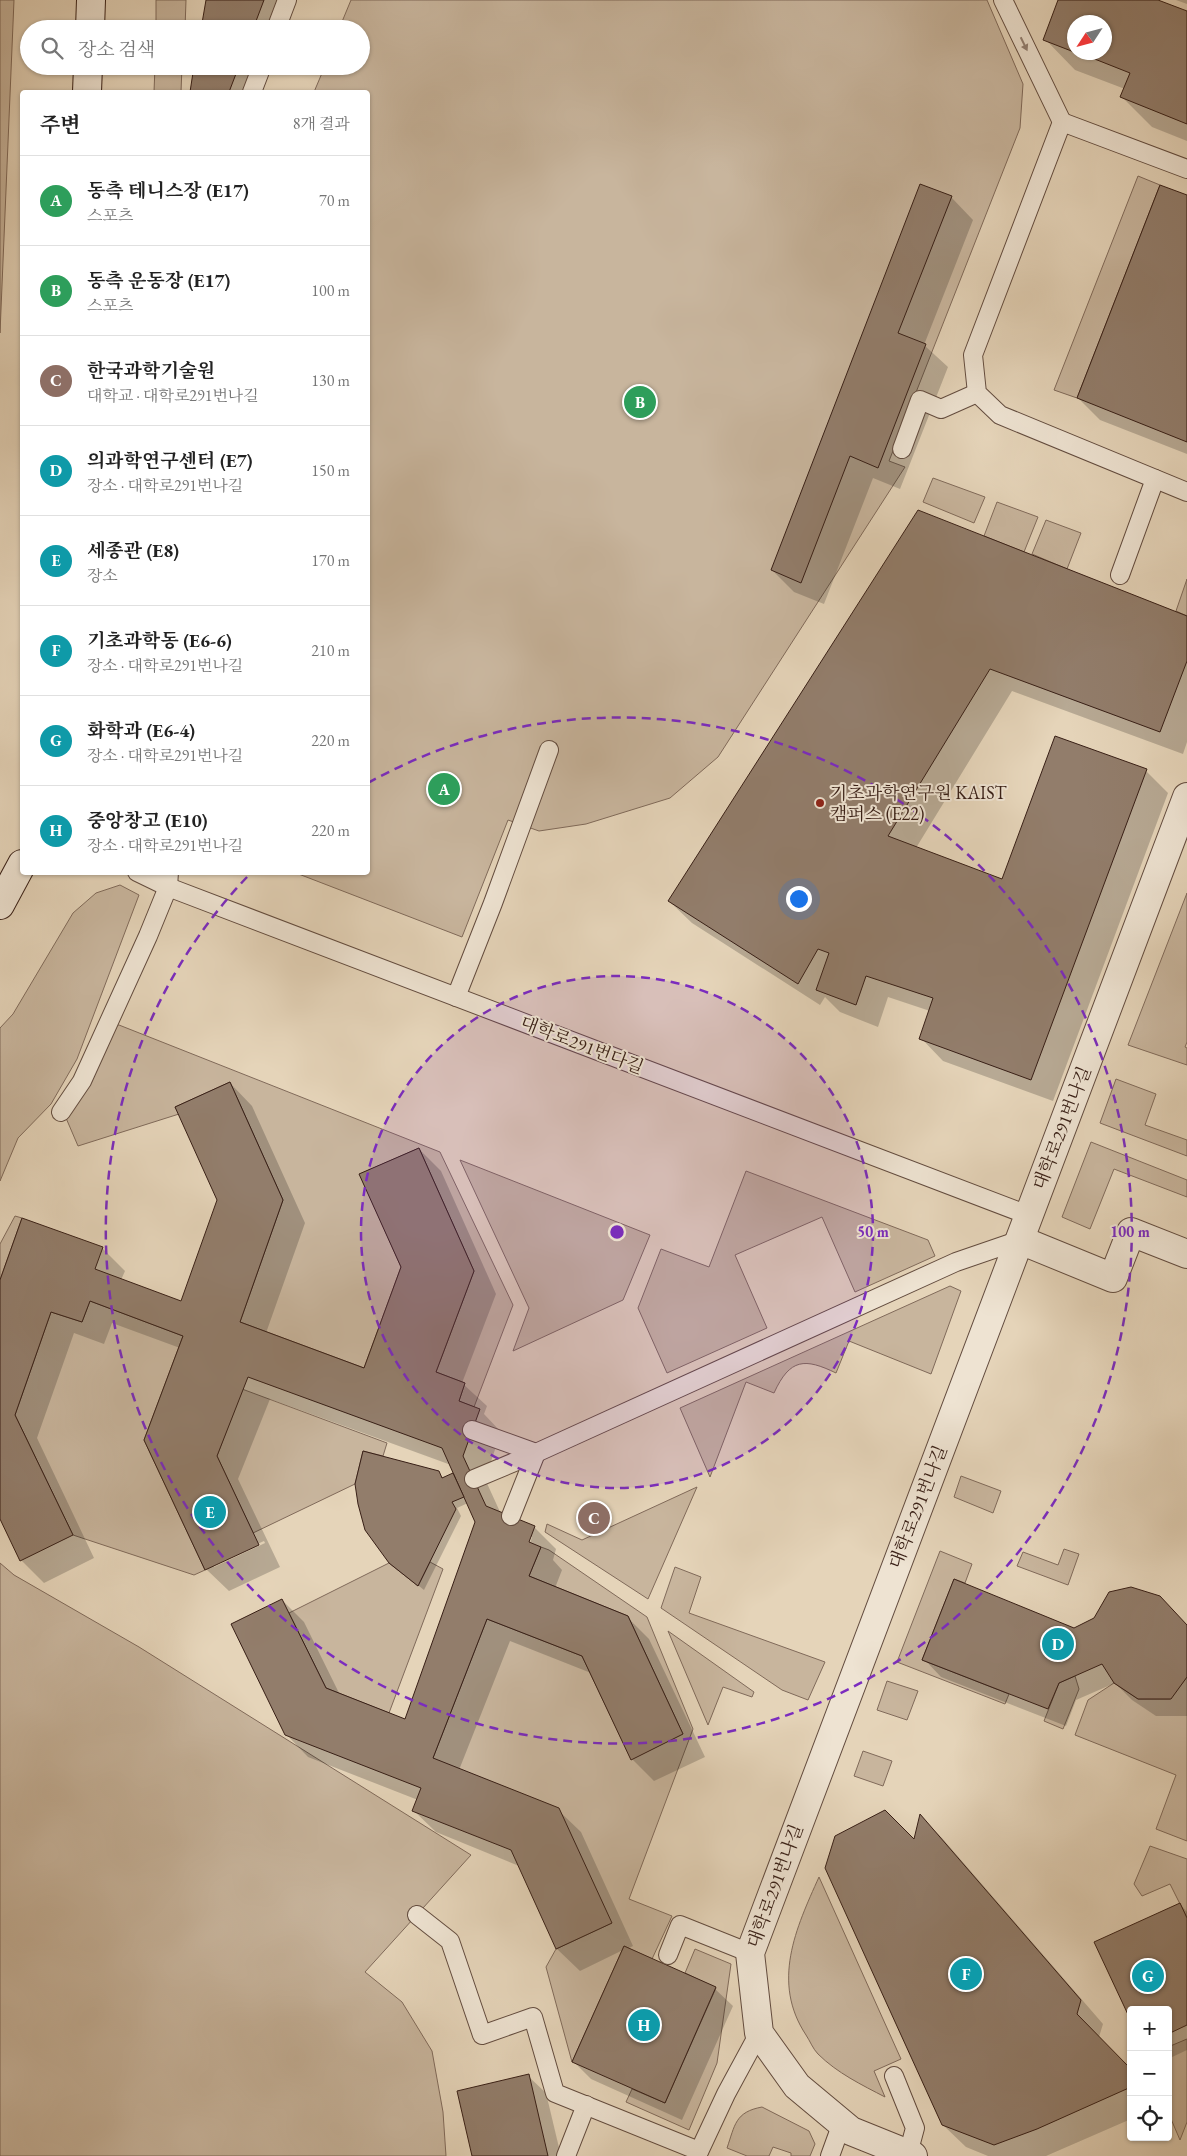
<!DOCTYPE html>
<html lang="ko">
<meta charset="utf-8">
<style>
body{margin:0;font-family:"EB Garamond","Noto Serif KR",serif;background:#f6f6f6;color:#222}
.controls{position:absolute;right:15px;bottom:15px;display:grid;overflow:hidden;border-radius:5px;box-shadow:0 1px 4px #0004}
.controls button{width:45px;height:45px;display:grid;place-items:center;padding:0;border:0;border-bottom:1px solid #e0e0e0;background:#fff;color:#222;font:25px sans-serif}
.compass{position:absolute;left:1067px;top:15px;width:45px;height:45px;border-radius:50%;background:#fff;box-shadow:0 1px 4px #0004;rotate:234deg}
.you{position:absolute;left:798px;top:898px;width:18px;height:18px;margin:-12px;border:4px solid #fff;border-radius:50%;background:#1a73e8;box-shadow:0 0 0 8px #1a73e833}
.badge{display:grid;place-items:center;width:32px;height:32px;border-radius:50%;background:#8f2418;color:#fff;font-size:16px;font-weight:700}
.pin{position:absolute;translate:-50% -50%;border:2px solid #fff;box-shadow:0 1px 5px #0006}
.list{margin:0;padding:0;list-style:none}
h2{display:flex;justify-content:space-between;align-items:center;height:65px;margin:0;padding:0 20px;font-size:21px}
h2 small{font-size:16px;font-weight:400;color:#767676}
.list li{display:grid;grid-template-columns:32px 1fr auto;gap:15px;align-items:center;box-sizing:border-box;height:90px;padding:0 20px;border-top:1px solid #e0e0e0}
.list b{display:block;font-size:19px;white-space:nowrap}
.list p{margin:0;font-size:16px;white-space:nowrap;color:#767676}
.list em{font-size:16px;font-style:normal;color:#767676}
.icon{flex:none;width:28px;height:28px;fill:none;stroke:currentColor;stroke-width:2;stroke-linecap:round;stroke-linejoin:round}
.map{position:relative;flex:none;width:1187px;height:2156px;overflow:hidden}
.search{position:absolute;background:#fff;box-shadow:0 1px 4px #0004;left:20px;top:20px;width:350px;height:55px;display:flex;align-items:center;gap:12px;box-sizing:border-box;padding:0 18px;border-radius:28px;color:#767676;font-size:19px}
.panel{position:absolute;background:#fff;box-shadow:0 1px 4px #0004;left:20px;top:90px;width:350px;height:785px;border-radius:5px}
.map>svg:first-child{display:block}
.green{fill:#c8b59d;stroke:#806a5a}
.shadow{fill:#0003;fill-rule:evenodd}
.building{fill:#927d6b;stroke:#381f16}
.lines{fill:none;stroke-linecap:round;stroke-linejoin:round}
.service-casing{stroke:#634c3f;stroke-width:20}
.minor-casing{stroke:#634c3f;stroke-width:30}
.secondary-casing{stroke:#381f16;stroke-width:30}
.service{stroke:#eee3d2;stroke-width:18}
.minor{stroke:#eee3d2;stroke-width:28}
.secondary{stroke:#eee3d2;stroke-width:28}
.oneway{fill:#938174}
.ring{fill:none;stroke:#7b2cbf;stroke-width:2.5;stroke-dasharray:9 6}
.poi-dot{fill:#8f2418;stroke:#eee3d2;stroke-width:2}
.labels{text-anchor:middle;stroke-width:4;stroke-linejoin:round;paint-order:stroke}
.poi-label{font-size:18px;fill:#381f16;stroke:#eee3d2;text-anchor:start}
.street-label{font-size:18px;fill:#381f16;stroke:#eee3d2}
.centre{fill:#7b2cbf;stroke:#eee3d2;stroke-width:2.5}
.ring-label{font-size:15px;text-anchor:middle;font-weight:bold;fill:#7b2cbf;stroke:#eee3d2;stroke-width:4;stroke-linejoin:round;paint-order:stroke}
</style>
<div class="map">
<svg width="1187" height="2156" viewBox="0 0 1187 2156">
<rect width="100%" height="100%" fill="#e5d4b9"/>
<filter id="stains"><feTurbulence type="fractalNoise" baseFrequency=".004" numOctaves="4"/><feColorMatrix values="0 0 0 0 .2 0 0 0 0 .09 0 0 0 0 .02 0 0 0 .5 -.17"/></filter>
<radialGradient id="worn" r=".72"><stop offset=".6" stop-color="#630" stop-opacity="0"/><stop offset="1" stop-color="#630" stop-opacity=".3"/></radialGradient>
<!-- green -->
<g class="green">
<path d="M0,0H14L0,333Z"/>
<path d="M156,0H186L185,29H156Z"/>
<path d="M351,0H987L1023,84L1020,128L889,461L905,467L718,757L670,798L586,824L539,831L508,820L462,937L296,873L368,872V92H314L325,66H361V29H339Z"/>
<path d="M155,66H182L181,92H154Z"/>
<path d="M1138,176L1160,185L1077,398L1054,390Z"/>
<path d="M933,478L985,497L974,523L923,502Z"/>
<path d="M997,502L1038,517L1024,552L984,536Z"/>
<path d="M1046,520L1081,533L1067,569L1032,554Z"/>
<path d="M1187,579V616L1176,611Z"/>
<path d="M120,885L139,895L77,1059L51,1104L18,1138L0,1181V1028L13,1014L73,913L96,893Z"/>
<path d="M1187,893V1042L1185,1047L1187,1048V1065L1128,1045Z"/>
<path d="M113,1025H119L440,1152L513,1305L474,1407L459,1401L465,1383L436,1372L474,1271L419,1148L360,1174L401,1267L364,1368L240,1322L283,1200L230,1082L175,1107L179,1114L78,1146L66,1118Z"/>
<path d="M1116,1079L1156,1094L1145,1125L1187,1140V1156L1100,1123Z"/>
<path d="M1091,1142L1187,1180V1197L1114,1169L1090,1229L1062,1217Z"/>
<path d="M460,1160L650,1235L623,1300L513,1351L529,1308Z"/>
<path d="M746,1171L928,1240L935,1256L855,1292L822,1217L735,1255L767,1328L667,1373L638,1308L661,1249L709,1267Z"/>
<path d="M15,1216L22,1218L0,1280V1244Z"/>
<path d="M950,1286L961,1291L931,1374L849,1341L836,1373C805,1358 790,1358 774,1393L746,1382L710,1477L680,1408Z"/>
<path d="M90,1301L183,1336L144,1440L205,1570L194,1575L73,1535L15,1415L51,1312L82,1322Z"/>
<path d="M242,1389L387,1443L383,1456L363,1451L355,1484L253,1533L217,1456Z"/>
<path d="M961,1476L1001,1491L993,1513L954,1497Z"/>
<path d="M697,1487L648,1599L545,1532L547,1524L582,1540Z"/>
<path d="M541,1547L549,1550L647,1617L693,1729L629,1899L672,1916L652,1959L624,1946L572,2062L546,1967L556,1949L612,1923L433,1758L487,1619L582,1656L631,1759L683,1734L628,1616L529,1576Z"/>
<path d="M1064,1549L1079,1554L1068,1585L1017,1566L1023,1552L1058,1565Z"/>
<path d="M940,1551L972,1564L965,1583L954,1579L922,1660L1009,1694L1005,1704L897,1662Z"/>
<path d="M430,1562L443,1569L389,1713L326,1688L289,1613L389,1563L418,1586Z"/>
<path d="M0,1563L14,1575L139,1647L471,1855L365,1972L402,2002L432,2051L443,2112L446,2156H0Z"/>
<path d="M675,1567L701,1577L689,1613L825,1662L808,1700L782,1690L661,1608Z"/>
<path d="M668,1631L754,1692L752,1697L723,1687L708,1725Z"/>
<path d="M1075,1676L1079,1689L1063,1729L1044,1721L1059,1683Z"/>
<path d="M1187,1677V1841L1156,1829L1176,1775L1075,1735L1088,1700L1114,1683L1138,1699H1170Z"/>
<path d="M887,1681L918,1691L907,1720L877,1710Z"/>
<path d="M863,1751L892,1761L883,1786L854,1776Z"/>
<path d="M1150,1846L1187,1859V1918L1170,1884L1142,1896L1134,1884Z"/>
<path d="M819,1877L901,2059L874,2071L885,2097C862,2085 837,2073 818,2054C813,2049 810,2041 806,2035C771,1982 796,1928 819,1877Z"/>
<path d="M695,1949L731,1964L717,2063L689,2130L626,2102L632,2089L665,2103L716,1988L685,1973Z"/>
<path d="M1187,2039V2122L1180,2140L1168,2112V2047Z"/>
<path d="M762,2107L809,2131L815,2144L810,2156H791V2153L773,2147L769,2156H747L727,2148C735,2125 735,2112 762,2107Z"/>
</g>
<!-- shadow -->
<g class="shadow">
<path d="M207,0H288L277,29H202Z"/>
<path d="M1060,0H1154L1187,13V141L1152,127L1122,97L1125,89L1075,70L1045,39ZM1074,22H1104V52H1074Z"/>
<path d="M1176,0H1187V4Z"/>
<path d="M196,66H262L252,92H191Z"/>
<path d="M951,197L973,220L924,345L948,367L900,489L873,478L824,604L794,592L772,570Z"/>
<path d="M1187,197V454L1100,420L1078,398Z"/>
<path d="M919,512L1187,617V742L1183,754L1012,691L916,848L1003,880L1146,771L1168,793L1053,1101L943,1061L921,1038L930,1011L888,997L878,1027L840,1012L825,997L820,1005L692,923L669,901Z"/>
<path d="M230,1083L252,1106L305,1223L266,1333L365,1369L402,1267L419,1149L441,1171L496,1294L462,1383L487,1406L484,1414L501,1432L485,1479L501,1514L534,1527L556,1549L553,1560L562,1570L555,1588L627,1617L649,1639L705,1757L654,1781L632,1759L591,1673L510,1641L459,1770L558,1810L581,1832L633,1946L627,1949L715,1989L733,2006L682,2120L591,2079L574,2062L623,1950L580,1971L557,1949L519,1866L436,1832L413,1810L418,1800L308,1757L286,1734L282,1600L304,1622L340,1695L405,1721L476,1522L468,1503L457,1508L461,1516L424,1590L390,1563L438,1472L444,1479L455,1474L451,1465L270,1399L238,1479L280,1567L229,1591L206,1569L180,1348L112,1323L104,1344L74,1333L37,1438L94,1558L44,1583L21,1560L0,1516V1284L102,1248L125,1271L121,1280L182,1303L218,1200ZM530,1537H532L528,1549L526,1548ZM264,1541L265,1543L214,1567V1564Z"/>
<path d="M1187,1625V1716H1156L1132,1700L1115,1683L1076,1700L1066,1726L941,1677L924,1659L1074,1629Z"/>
<path d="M921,1817L942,1838L1103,2024L1099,2037L1131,2070V2119L1046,2156H988L966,2147L943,2125L915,1841Z"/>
<path d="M1180,1904L1187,1912V2050L1168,2059V2010L1096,1942Z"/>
<path d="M528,2076L546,2093L561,2156H474Z"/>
</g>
<!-- building -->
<g class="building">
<path d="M206,0H264L253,29H201Z"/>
<path d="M1058,0H1158L1187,11V124L1120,97L1130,73L1077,52H1104V22H1074V52L1043,40Z"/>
<path d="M194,66H239L229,92H190Z"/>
<path d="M920,184L952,196L898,333L926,344L878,468L850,456L801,583L771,570Z"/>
<path d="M1160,185L1187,195V442L1077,398Z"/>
<path d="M918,510L1187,616V661L1160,732L990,669L888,836L1002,879L1055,736L1147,769L1031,1080L919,1039L933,998L866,976L856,1005L816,990L829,953L818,949L798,984L668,901Z"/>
<path d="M230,1082L283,1200L240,1322L364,1368L401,1267L359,1174L419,1148L474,1271L436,1372L465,1383L459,1401L480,1409L463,1456L486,1506L535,1526L529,1542L541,1547L529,1576L628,1616L683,1734L631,1760L582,1656L487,1619L433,1758L559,1808L612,1923L556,1949L511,1850L412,1811L421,1788L285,1735L231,1624L282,1599L326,1688L405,1719L475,1522L442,1448L248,1377L217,1456L259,1545L205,1570L144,1440L183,1336L90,1301L82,1322L51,1312L15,1415L73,1535L20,1561L0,1519V1280L22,1218L103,1247L95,1269L181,1301L217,1200L175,1107Z"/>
<path d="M363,1451L439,1471L442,1478L453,1473L464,1497L452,1502L456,1509L418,1586L389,1563L365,1530L358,1504L355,1484Z"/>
<path d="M954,1579L1074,1628L1094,1618L1109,1592L1131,1587L1160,1596L1187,1625V1677L1171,1699H1138L1114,1683L1102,1664L1059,1683L1048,1709L922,1660Z"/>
<path d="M885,1810L914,1839L920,1814L1081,2000L1077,2014L1128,2066L1131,2073V2087L1037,2129L994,2145L942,2125L825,1868L835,1836Z"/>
<path d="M1180,1903L1187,1918V2025L1168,2034V2010H1131V2021L1094,1942Z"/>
<path d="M624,1946L716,1987L665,2103L572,2062Z"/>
<path d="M529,2074L548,2156H472L457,2091Z"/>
</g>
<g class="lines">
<defs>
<g id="service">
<path d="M1003,0L1062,122"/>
<path d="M276,29L287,0"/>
<path d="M252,92L262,66"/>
<path d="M1187,169L1062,122L973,355L977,393L1000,415L1187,492"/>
<path d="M902,449L920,400L941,409L977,393"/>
<path d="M1120,575L1155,479"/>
<path d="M137,872L168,887L1028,1215"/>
<path d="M456,997L493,903L549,750"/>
<path d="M61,1112L82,1081L148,936L168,887L169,872"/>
<path d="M472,1430L536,1453"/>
<path d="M474,1479L536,1453L956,1262L1020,1240"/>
<path d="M511,1516L536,1453"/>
<path d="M417,1915L450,1941L482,2035L533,2017L555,2093L699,2151"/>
<path d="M668,1955L680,1925L750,1953"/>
<path d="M894,2076L915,2128L908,2154"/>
<path d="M566,2156L586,2105"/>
<path d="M697,2156L726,2094L759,2033"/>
<path d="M830,2156L842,2123"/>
</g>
<g id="minor">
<path d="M1020,1240L1113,1278L1131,1232L1187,1254"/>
<path d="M913,2156L851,2131L797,2086L759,2033L750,1953L1187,797"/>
</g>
<g id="secondary">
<path d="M90,29L91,0"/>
<path d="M87,92L88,66"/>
<path d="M0,905L22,864"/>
</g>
</defs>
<!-- service casing -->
<use href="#service" class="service-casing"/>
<!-- minor casing -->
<use href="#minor" class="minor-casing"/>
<!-- secondary casing -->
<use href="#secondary" class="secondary-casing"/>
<!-- service -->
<use href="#service" class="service"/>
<!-- minor -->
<use href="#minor" class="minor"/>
<!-- secondary -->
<use href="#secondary" class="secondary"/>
</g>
<!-- one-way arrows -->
<defs><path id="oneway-solid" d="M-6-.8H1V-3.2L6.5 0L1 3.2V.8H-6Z" transform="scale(1.25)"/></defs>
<use class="oneway" href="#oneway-solid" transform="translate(1024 44) rotate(64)"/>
<!-- distance rings -->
<circle cx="617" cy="1232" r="256" fill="#7b2cbf" fill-opacity=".12"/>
<g class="ring">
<circle cx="617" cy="1232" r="256"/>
<path d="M368 783A513 513 0 1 1 248 876"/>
</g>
<!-- markers -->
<circle class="poi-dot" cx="820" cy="803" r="5"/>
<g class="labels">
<!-- poi labels -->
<g class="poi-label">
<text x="830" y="799">기초과학연구원 KAIST<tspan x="830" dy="21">캠퍼스 (E22)</tspan></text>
</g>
<!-- street labels -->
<g class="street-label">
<text transform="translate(582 1045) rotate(21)" y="6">대학로291번다길</text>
<text transform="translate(1062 1128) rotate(-69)" y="6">대학로291번나길</text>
<text transform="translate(918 1507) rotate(-69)" y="6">대학로291번나길</text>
<text transform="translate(775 1886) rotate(-70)" y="6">대학로291번나길</text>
</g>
</g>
<circle cx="617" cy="1232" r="8" class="centre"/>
<g class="ring-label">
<text x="873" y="1237">50 m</text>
<text x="1130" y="1237">100 m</text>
</g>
<rect width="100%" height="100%" filter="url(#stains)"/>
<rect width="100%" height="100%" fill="url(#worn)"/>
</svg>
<div class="controls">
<button>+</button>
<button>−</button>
<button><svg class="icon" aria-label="locate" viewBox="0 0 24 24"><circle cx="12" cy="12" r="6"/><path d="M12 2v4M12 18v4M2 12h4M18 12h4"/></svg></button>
</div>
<svg class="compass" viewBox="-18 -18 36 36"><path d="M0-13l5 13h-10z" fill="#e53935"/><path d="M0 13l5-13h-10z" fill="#767676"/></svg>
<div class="you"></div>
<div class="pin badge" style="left:444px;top:789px;background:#2e9e5b">A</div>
<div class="pin badge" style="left:640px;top:402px;background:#2e9e5b">B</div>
<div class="pin badge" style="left:594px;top:1518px;background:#8d6e63">C</div>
<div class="pin badge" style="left:1058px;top:1644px;background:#0f9aa8">D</div>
<div class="pin badge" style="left:210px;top:1512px;background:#0f9aa8">E</div>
<div class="pin badge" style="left:966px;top:1974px;background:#0f9aa8">F</div>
<div class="pin badge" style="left:1148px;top:1976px;background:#0f9aa8">G</div>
<div class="pin badge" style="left:644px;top:2025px;background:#0f9aa8">H</div>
<div class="search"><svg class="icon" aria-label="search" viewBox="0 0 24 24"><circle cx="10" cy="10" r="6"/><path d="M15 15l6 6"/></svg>장소 검색</div>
<section class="panel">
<h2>주변<small>8개 결과</small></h2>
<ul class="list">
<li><span class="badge" style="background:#2e9e5b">A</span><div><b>동측 테니스장 (E17)</b><p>스포츠</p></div><em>70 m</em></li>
<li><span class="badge" style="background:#2e9e5b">B</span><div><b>동측 운동장 (E17)</b><p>스포츠</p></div><em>100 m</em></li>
<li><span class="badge" style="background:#8d6e63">C</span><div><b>한국과학기술원</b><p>대학교 · 대학로291번나길</p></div><em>130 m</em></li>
<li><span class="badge" style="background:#0f9aa8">D</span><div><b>의과학연구센터 (E7)</b><p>장소 · 대학로291번나길</p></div><em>150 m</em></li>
<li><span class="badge" style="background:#0f9aa8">E</span><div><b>세종관 (E8)</b><p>장소</p></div><em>170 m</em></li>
<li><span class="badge" style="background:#0f9aa8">F</span><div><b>기초과학동 (E6-6)</b><p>장소 · 대학로291번나길</p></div><em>210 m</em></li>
<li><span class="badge" style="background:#0f9aa8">G</span><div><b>화학과 (E6-4)</b><p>장소 · 대학로291번나길</p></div><em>220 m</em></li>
<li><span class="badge" style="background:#0f9aa8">H</span><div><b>중앙창고 (E10)</b><p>장소 · 대학로291번나길</p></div><em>220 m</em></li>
</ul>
</section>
</div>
